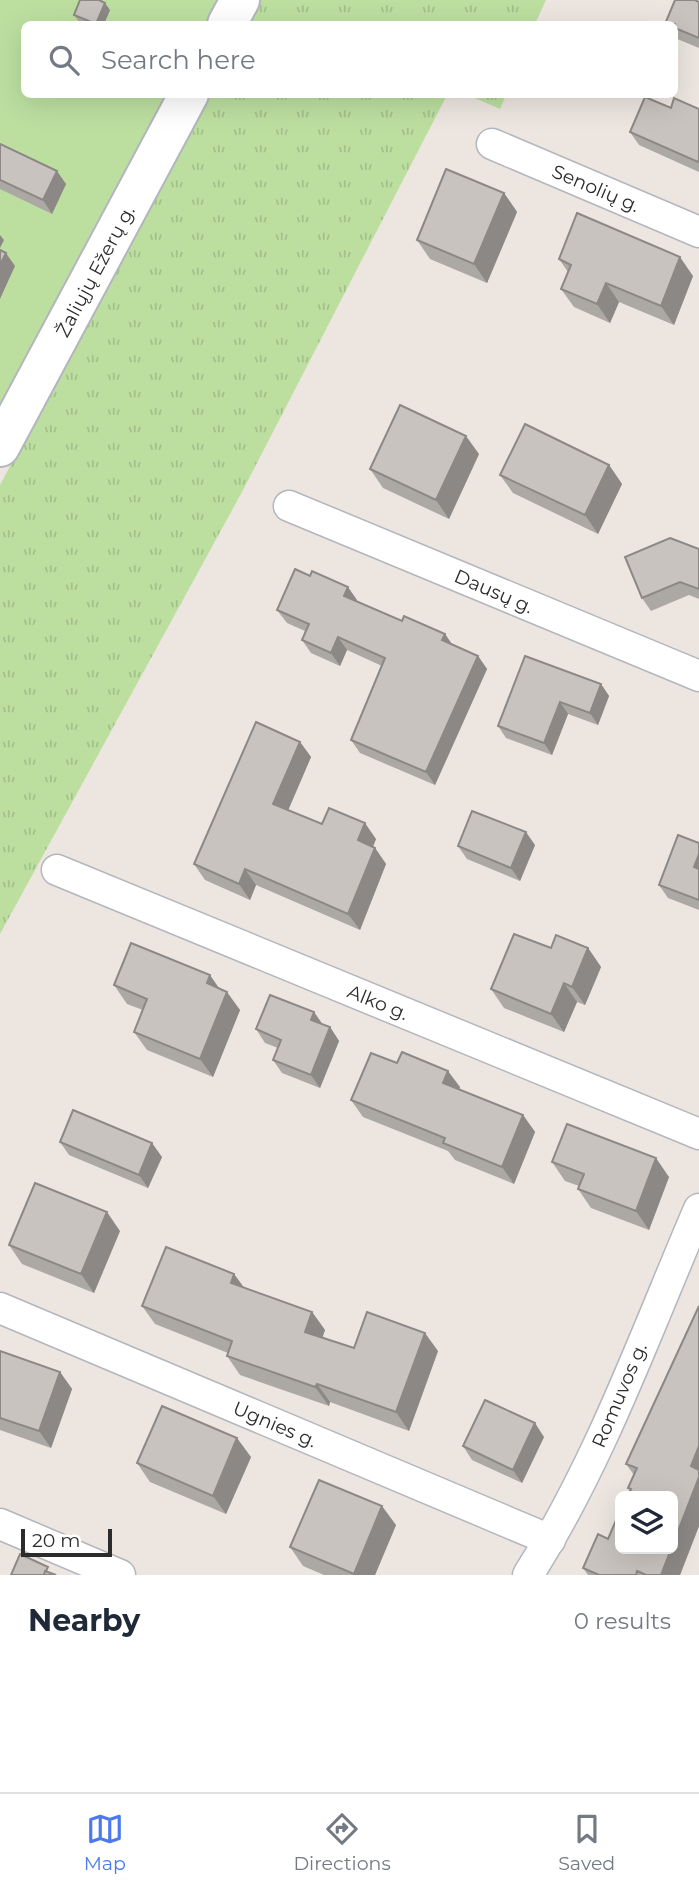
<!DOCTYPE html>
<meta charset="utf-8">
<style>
body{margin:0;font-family:Montserrat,sans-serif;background:#f6f6f7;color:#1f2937}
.controls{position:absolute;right:21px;bottom:21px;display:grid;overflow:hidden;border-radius:10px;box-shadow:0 7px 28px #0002}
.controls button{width:63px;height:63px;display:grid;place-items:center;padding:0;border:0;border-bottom:2px solid #e0e1e3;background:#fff;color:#1f2937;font:35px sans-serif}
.scale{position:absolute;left:21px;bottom:18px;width:91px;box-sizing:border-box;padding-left:7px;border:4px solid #2c2c2c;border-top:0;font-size:19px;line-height:24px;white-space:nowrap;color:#2c2c2c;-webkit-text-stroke:5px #fff;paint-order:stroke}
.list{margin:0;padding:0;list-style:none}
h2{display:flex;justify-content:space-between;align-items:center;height:91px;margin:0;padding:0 28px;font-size:30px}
h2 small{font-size:23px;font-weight:400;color:#747a83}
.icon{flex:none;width:38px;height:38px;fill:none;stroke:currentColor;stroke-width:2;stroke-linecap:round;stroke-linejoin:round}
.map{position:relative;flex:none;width:699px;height:1575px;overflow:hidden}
.search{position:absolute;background:#fff;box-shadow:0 7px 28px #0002;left:21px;right:21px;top:21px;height:77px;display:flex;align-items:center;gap:18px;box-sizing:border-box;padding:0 24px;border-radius:10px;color:#747a83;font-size:26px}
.sheet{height:217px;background:#fff}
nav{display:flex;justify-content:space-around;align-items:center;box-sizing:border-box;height:98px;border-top:2px solid #e0e1e3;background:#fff;font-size:19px;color:#747a83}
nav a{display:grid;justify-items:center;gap:4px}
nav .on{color:#4c7aed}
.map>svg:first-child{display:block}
.grass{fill:url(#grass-tufts)}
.park{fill:#bcdfa0}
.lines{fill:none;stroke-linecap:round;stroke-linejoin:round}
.street-casing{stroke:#b3b6be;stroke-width:33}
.secondary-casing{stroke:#b3b6be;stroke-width:42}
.street{stroke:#fff;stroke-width:30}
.secondary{stroke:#fff;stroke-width:38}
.wall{fill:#aca8a4}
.shaded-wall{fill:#8c8886}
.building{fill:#c8c3bf;stroke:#8c8886;stroke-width:2}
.labels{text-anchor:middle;stroke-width:5;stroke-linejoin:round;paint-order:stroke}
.street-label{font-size:19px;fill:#2c2c2c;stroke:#fff}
</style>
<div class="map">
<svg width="699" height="1575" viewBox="0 0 699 1575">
<defs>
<pattern id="grass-tufts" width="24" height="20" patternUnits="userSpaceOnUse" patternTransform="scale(1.75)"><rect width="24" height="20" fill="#bcdfa0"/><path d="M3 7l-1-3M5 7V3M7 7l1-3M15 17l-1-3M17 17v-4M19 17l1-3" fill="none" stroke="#a2c08a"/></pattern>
</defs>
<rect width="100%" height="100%" fill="#ede6e0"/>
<!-- grass -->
<g class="grass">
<path d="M257,0H546L535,24H244Z"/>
<path d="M207,95H447L242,492L0,934V485Z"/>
<path d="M468,95L506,94V95L500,109Z"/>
</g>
<!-- park -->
<path class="park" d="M0,0H218L205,24H24V94L168,95L0,410Z"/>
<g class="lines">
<defs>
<g id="street">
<path d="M492,144L699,232"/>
<path d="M289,506L699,676"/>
<path d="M57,870L699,1134"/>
<path d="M0,1308L550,1540"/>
<path d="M0,1524L120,1575"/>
<path d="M528,1575C600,1462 646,1332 699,1209"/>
</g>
<g id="secondary">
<path d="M227,24L240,0"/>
<path d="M0,447L189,94"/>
</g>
</defs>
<!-- street casing -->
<use href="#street" class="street-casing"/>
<!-- secondary casing -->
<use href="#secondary" class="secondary-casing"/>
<!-- street -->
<use href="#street" class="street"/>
<!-- secondary -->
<use href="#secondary" class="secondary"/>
</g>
<!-- wall -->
<g class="wall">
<path d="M699,2V48L675,38V24Z"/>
<path d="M110,10L104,24H84L79,22L74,15Z"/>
<path d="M671,108L699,109V172L639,145L630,132Z"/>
<path d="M0,144L66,184L52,214L0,189Z"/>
<path d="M504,193L517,212L487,283L430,259L417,240Z"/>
<path d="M559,259L693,276L674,325L619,302L610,323L574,307L561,289L568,272Z"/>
<path d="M479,454L449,519L383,488L370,469Z"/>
<path d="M609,465L622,484L598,534L513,493L500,475Z"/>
<path d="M699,549V599L689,595L651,611L642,598Z"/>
<path d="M357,600L356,602L402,621L445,634L452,645L478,656L487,669L435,785L360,753L351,740L382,666L347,650L340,666L311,653L302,640L305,631L287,623L277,610Z"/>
<path d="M601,684L609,696L598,725L568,714L552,755L506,738L498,726Z"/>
<path d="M300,742L311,757L288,810L322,824L376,839L373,847L375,848L386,864L360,930L256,885L250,900L205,880L194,864Z"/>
<path d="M699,843V910L668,898L659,885Z"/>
<path d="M535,845L520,881L467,859L458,846Z"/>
<path d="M551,948H588L601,967L585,1005L577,1002L564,1032L504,1008L491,989Z"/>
<path d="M114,985L219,988L240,1010L213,1077L147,1050L134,1032L143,1010L127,1004Z"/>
<path d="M314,1012L322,1024L330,1027L339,1041L320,1088L282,1073L273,1060L278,1048L265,1043L256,1029Z"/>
<path d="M460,1087L459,1090L523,1115L535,1132L514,1184L455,1160L448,1151L363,1117L351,1100Z"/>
<path d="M60,1142L162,1157L148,1188L69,1155Z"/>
<path d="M552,1162L669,1177L649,1230L591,1208L578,1189L579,1186L565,1181Z"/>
<path d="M120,1231L94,1293L22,1264L9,1245Z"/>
<path d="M234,1274L244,1288L312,1312L325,1330L322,1338L354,1348L438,1351L409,1431L330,1402L329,1406L240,1375L227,1356L228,1353L155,1324L142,1306Z"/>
<path d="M699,1306V1526L680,1575H588L583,1568L608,1539L630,1490L628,1488L634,1475L626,1464Z"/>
<path d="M0,1351L60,1372L72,1389L51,1448L0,1430Z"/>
<path d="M544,1437L522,1483L472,1460L463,1446Z"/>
<path d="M251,1457L226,1514L150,1482L137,1463Z"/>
<path d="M396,1525L375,1575H324L303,1566L290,1547Z"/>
</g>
<!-- shaded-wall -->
<g class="shaded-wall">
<path d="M105,3L110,10L104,24H96Z"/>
<path d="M57,171L66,184L52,214L43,200Z"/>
<path d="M504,193L517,212L487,283L474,264Z"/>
<path d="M0,235L4,240L0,248Z"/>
<path d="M6,253L15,266L0,299V265Z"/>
<path d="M680,257L693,276L674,325L661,306Z"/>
<path d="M606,283L619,302L610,323L597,304Z"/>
<path d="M466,436L479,454L449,519L436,500Z"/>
<path d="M609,465L622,484L598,534L585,515Z"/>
<path d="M348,587L357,600L353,609L344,596Z"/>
<path d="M445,634L454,647L442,640Z"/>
<path d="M338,637L347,650L340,666L331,653Z"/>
<path d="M478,656L487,669L435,785L426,772Z"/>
<path d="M601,684L609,696L598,725L590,713Z"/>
<path d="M560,702L568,714L552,755L544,743Z"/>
<path d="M300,742L311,757L284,820L273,804Z"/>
<path d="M365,823L376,839L369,856L358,840Z"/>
<path d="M526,832L535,845L520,881L511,868Z"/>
<path d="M375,848L386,864L360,930L348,914Z"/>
<path d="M699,854V875L694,867Z"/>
<path d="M245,869L256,885L250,900L239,884Z"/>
<path d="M588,948L601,967L585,1005L572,987Z"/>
<path d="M210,975L223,994L207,983Z"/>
<path d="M564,983L577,1002L564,1032L551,1014Z"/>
<path d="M227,992L240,1010L213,1077L200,1059Z"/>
<path d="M314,1012L323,1025L311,1020Z"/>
<path d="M330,1027L339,1041L320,1088L311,1075Z"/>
<path d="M448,1071L460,1087L455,1100L443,1083Z"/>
<path d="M523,1115L535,1132L514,1184L502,1167Z"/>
<path d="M152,1143L162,1157L148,1188L139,1175Z"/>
<path d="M656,1158L669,1177L649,1230L636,1211Z"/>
<path d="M107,1212L120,1231L94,1293L81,1274Z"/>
<path d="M234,1274L248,1293L231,1283Z"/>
<path d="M312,1312L325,1330L318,1350L305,1332Z"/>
<path d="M425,1333L438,1351L409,1431L396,1412Z"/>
<path d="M60,1372L72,1389L51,1448L39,1431Z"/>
<path d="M317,1384L330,1402L329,1406L315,1387Z"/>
<path d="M535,1423L544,1437L522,1483L513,1470Z"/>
<path d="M237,1438L251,1457L226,1514L213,1496Z"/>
<path d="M699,1446V1526L680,1575H661L671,1549H673V1544L691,1466Z"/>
<path d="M382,1506L396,1525L375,1575H354Z"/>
</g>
<!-- building -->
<g class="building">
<path d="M80,0H99L105,3L96,24L74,15Z"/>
<path d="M675,0H695L699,2V38L675,28V24H665Z"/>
<path d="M645,97L671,108L674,98L699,109V159L698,162L630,132Z"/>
<path d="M0,144L57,171L43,200L0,180Z"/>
<path d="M446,169L504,193L474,264L417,240Z"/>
<path d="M577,213L680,257L661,306L606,283L597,304L561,289L571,265L559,259Z"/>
<path d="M0,250L6,253L0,265Z"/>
<path d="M400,405L466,436L436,500L370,469Z"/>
<path d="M525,424L609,465L585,515L500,475Z"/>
<path d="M670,538L699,549V589L680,582L642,598L625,557Z"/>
<path d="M295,569L310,576L312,571L348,587L344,596L402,621L404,616L445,634L442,640L478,656L426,772L351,740L385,658L338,637L331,653L302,640L309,624L277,610Z"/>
<path d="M525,656L601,684L590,713L560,702L544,743L498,726Z"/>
<path d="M256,722L300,742L273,804L322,824L329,808L365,823L358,840L375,848L348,914L245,869L239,884L194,864Z"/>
<path d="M472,811L526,832L511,868L458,846Z"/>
<path d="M678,835L699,843V854L694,867L699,869V900L659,885Z"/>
<path d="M514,934L551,948L556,935L588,948L572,987L564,983L551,1014L491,989Z"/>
<path d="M131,943L210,975L207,983L227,992L200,1059L134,1032L147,999L114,985Z"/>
<path d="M270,995L314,1012L311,1020L330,1027L311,1075L273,1060L281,1040L256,1029Z"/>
<path d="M402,1052L448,1071L443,1083L523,1115L502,1167L443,1143L445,1138L351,1100L371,1053L397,1063Z"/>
<path d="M73,1110L152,1143L139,1175L60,1142Z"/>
<path d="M567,1124L656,1158L636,1211L578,1189L584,1174L552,1162Z"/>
<path d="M35,1183L107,1212L81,1274L9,1245Z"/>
<path d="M166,1247L234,1274L231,1283L312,1312L305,1332L354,1348L367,1312L425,1333L396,1412L317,1384L315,1387L227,1356L232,1341L142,1306Z"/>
<path d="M699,1306V1446L691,1466L699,1470V1477L673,1544V1496H627L631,1489L628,1488L637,1468L626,1464Z"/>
<path d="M0,1351L60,1372L39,1431L0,1418Z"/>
<path d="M485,1400L535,1423L513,1470L463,1446Z"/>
<path d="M162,1406L237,1438L213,1496L137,1463Z"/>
<path d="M319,1480L382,1506L354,1574L290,1547Z"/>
<path d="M620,1511V1549H671L661,1575H646L637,1571L636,1575H599L583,1568L598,1534L608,1539Z"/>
<path d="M20,1554L48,1567L44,1575H11Z"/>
<path d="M45,1571L56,1575H44Z"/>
</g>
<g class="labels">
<!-- street labels -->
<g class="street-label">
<text transform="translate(596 188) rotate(23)" y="7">Senolių g.</text>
<text transform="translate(95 271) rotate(-62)" y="7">Žaliųjų Ežerų g.</text>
<text transform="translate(494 591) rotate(23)" y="7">Dausų g.</text>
<text transform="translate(378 1002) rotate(22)" y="7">Alko g.</text>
<text transform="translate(619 1395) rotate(-67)" y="7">Romuvos g.</text>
<text transform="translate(275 1424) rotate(23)" y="7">Ugnies g.</text>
</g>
</g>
</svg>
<div class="controls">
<button><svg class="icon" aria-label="layers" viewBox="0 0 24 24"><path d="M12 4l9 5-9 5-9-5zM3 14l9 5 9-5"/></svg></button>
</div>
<div class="scale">20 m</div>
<div class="search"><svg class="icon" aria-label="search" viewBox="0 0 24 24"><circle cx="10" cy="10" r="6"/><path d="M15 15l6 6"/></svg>Search here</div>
</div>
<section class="sheet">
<h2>Nearby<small>0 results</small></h2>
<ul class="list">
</ul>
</section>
<nav>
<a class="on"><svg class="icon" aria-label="map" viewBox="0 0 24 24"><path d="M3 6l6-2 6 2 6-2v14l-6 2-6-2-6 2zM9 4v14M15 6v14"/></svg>Map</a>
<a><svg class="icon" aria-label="directions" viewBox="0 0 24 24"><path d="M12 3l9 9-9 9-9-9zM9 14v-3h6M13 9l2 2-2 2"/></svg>Directions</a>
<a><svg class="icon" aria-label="saved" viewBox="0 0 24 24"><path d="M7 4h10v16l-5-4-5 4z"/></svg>Saved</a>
</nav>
